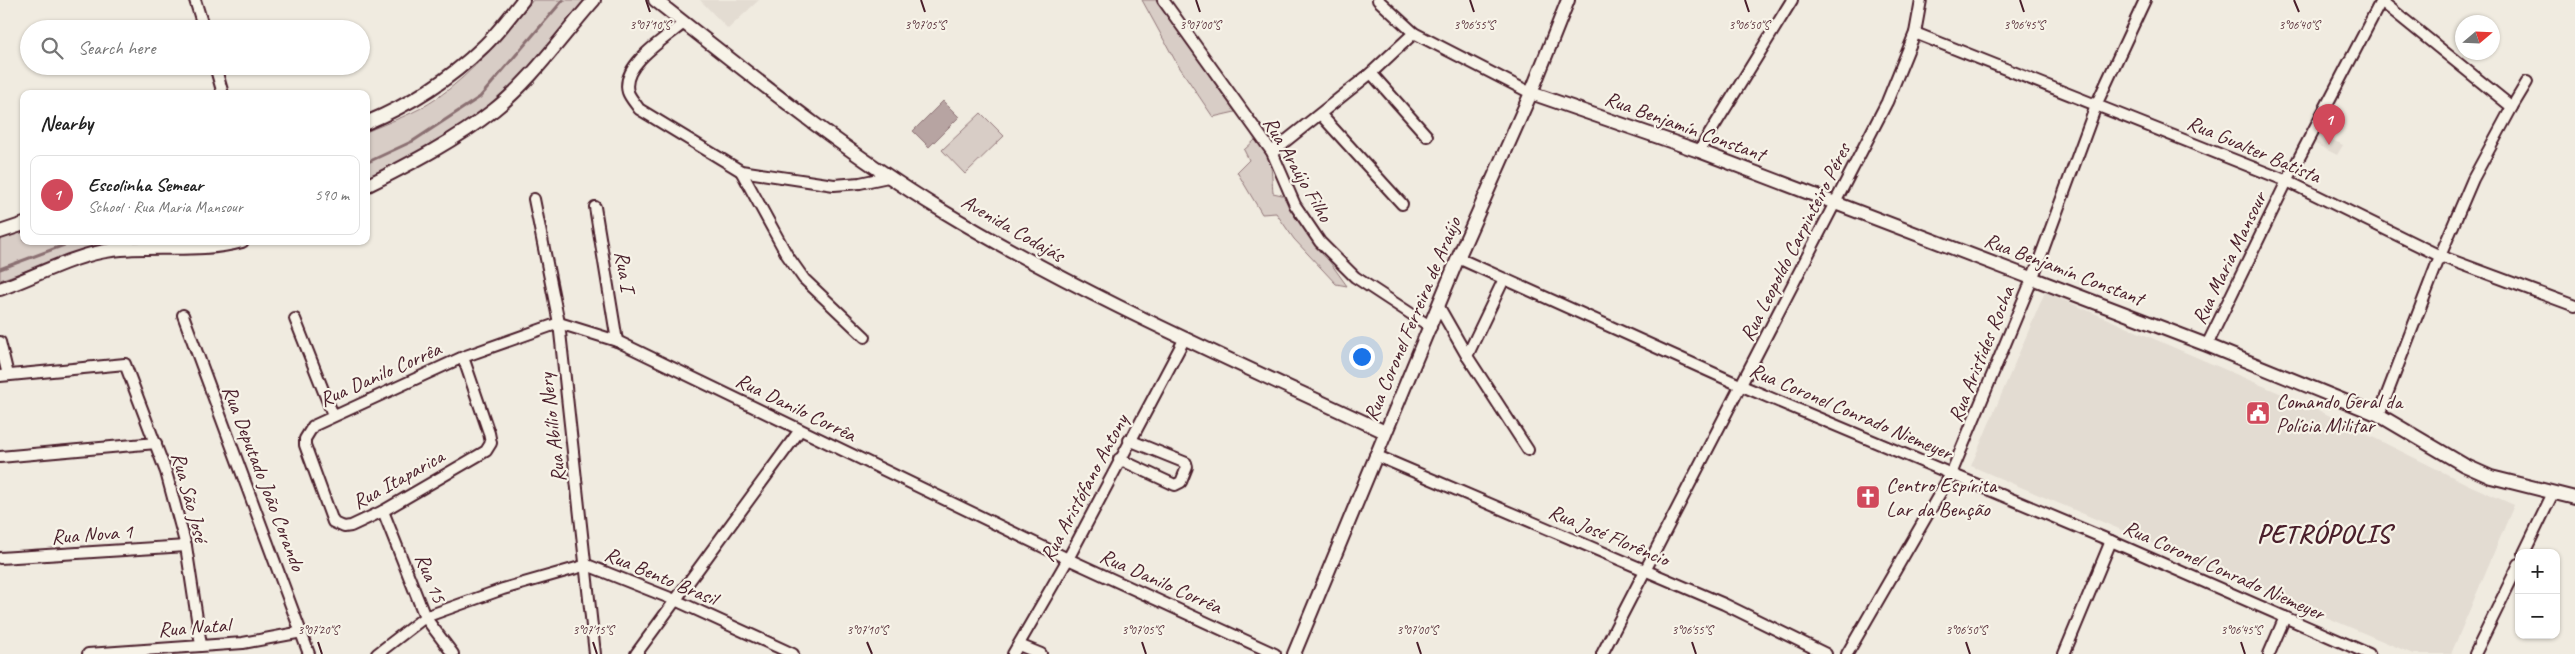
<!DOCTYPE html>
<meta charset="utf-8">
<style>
body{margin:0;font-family:Caveat,sans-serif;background:#f2f2f2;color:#222}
.controls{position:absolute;right:15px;bottom:15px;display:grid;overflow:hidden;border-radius:10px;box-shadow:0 1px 4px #0004}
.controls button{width:45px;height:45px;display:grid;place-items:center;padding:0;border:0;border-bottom:1px solid #e0e0e0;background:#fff;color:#222;font:25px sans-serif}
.compass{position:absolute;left:2455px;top:15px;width:45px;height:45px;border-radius:50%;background:#fff;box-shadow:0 1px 4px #0004;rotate:71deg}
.you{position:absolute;left:1361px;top:356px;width:18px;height:18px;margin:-12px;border:4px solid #fff;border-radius:50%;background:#1a73e8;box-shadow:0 0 0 8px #1a73e833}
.badge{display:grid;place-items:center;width:32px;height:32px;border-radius:50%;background:#d1495b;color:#fff;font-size:16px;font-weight:700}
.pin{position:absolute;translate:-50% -41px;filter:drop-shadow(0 1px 2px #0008)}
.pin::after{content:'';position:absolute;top:26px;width:18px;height:15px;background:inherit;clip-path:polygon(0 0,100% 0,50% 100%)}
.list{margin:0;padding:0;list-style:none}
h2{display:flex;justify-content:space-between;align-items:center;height:65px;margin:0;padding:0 20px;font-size:21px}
h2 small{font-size:16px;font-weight:400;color:#767676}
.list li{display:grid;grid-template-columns:32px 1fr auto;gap:15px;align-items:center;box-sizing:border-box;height:80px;margin:0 10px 10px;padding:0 10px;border:1px solid #e0e0e0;border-radius:10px}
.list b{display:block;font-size:19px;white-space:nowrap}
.list p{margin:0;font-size:16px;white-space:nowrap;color:#767676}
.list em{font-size:16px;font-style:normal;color:#767676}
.icon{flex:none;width:28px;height:28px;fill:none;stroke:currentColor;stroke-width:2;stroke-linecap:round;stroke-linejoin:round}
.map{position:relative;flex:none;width:2575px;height:654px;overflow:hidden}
.search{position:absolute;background:#fff;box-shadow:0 1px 4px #0004;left:20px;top:20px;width:350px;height:55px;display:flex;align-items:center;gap:12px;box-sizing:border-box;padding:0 18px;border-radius:28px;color:#767676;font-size:19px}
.panel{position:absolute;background:#fff;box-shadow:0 1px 4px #0004;left:20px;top:90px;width:350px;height:155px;border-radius:10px}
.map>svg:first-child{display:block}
.built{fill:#e3dcd2}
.green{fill:#d8cdc6;stroke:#917678}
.water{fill:#b7a4a2;stroke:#8b6f72}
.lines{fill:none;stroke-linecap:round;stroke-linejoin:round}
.stream{stroke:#8b6f72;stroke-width:3}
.minor-casing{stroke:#4a1f2b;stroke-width:14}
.tertiary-casing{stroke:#4a1f2b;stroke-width:16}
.minor{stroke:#f7f3e8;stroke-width:10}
.tertiary{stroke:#f7f3e8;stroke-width:12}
.ticks{fill:none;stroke:#4a1f2b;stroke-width:2}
.labels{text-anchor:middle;stroke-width:4.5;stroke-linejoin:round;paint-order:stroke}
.street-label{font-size:21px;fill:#4a1f2b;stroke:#f7f3e8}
.poi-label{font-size:21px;fill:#4a1f2b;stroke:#f7f3e8;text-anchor:start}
.district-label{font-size:26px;font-weight:bold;letter-spacing:1px;fill:#4a1f2b;stroke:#f7f3e8}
.ticks-label{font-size:12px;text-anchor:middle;fill:#4a1f2b;stroke:#f7f3e8;stroke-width:4.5;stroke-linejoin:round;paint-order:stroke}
</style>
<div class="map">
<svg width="2575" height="654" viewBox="0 0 2575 654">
<rect width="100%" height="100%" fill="#f0ebe0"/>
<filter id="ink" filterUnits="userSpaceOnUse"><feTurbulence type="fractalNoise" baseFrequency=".02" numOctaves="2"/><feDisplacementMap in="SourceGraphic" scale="10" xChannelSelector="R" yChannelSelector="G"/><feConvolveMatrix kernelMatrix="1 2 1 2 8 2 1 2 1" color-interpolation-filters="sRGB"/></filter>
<g filter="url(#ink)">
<!-- built -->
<g class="built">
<path d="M700,0H759L728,29Z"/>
<path d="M2320,134L2343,145L2337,155L2315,144Z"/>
<path d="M2045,292L2312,407L2469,485L2514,505L2451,654H2413L1971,466Z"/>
</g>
<!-- green -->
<g class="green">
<path d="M533,0H589L550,46L494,106L414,155L366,179V132C389,122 416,113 436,99C474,72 504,35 533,0Z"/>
<path d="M1142,0H1156L1235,112L1213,117L1176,62Z"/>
<path d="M981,113L1004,136L965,174L942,150Z"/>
<path d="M1255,140C1274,152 1271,173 1273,193L1282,195L1347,286L1336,284L1294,239L1276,213L1262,214L1237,172L1249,160L1244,150Z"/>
<path d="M24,227V241H165L125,242L93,247L0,280V235Z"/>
</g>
<!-- water -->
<path class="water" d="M943,101L959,117L929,147L913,131Z"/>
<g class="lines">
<!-- stream -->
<g class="stream">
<path d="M366,163L413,141L480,97L563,0"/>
<path d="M0,269L75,241"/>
</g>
<defs>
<g id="minor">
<path d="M195,0L204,29"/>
<path d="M1163,0L1272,152L1295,205L1320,242L1355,277L1431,327"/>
<path d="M1378,0L1414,33L1531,93"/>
<path d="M2380,0L2512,107L2527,82"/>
<path d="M684,23C667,37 620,65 628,92C630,98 636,104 639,109L741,171L834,185L860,183L888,177"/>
<path d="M1915,33L2287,181L2440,256L2575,306"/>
<path d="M215,66L223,94"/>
<path d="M1371,73L1427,136"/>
<path d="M1321,115L1402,204"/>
<path d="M1699,151L1792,0"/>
<path d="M1272,152L1371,73L1414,33"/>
<path d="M741,171L787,255L804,279L865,337"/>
<path d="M534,199L559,323L595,654"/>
<path d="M595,207L617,341"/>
<path d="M1458,258L1742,386L2111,541L2369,654"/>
<path d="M1439,307L1467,356L1528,450"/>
<path d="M183,315L309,654"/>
<path d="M295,319L333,415"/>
<path d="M0,342L8,375"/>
<path d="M2207,345L2287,181L2381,1"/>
<path d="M1467,356L1504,279"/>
<path d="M463,357L489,433L491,443L486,451L383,511L351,526L344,527L333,522L305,445V439L313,426L463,357L559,323L617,341L1068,559L1275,654"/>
<path d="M0,376L125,364L166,472L186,546L201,645"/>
<path d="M2379,415L2440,256L2473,179L2512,107"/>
<path d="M1375,455L1724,604L1826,654"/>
<path d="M0,457L156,443"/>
<path d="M1119,459L1175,485L1181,482L1187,467L1186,463L1129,440"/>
<path d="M383,511L425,617L453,654"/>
<path d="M2524,553L2553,493"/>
<path d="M0,558L186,546"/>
<path d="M1019,645L1041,654"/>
<path d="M88,654L243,643L302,632"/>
<path d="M377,654L425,617L503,589L587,565L675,600L793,654"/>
<path d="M636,654L800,430"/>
<path d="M1013,654L1068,559L1185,338"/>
<path d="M1602,654L1887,102L1915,33L1921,0"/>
<path d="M1847,654L1951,474L2033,277L2097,103L2145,0"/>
<path d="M2064,654L2111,541"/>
<path d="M2269,654L2285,617"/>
<path d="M2475,654L2519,564"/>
</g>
<g id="tertiary">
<path d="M655,0C748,73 841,149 941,210C1083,296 1236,362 1385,432"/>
<path d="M1531,93L1699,151L2207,345L2379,415L2464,465L2491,477L2575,498"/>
<path d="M366,123C409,105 449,80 483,47C498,33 510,16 523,0"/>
<path d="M366,186C410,164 456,140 494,110C532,80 562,36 594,0"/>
<path d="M0,232L24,224"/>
<path d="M0,289C37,276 73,255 112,250C155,244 199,253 242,241"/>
<path d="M1294,654L1458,258L1531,93L1568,0"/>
</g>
</defs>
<!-- minor casing -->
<use href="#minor" class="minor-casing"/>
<!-- tertiary casing -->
<use href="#tertiary" class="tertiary-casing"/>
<!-- minor -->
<use href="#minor" class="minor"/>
<!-- tertiary -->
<use href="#tertiary" class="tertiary"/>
</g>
</g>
<!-- ticks -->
<path class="ticks" d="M646,0L650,12M921,0L925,12M1196,0L1200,12M1470,0L1474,12M1745,0L1749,12M2020,0L2024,12M2294,0L2299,12M318,642L322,654M593,642L597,654M867,642L872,654M1142,642L1146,654M1417,642L1421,654M1692,642L1696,654M1966,642L1970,654M2241,642L2245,654"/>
<!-- icons -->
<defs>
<symbol id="civic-square" viewBox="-11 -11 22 22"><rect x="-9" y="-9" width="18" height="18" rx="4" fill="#d1495b" stroke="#f7f3e8"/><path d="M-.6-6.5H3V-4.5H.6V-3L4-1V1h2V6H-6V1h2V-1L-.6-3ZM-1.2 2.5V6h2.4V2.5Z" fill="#fff"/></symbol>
<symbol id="church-square" viewBox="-11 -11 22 22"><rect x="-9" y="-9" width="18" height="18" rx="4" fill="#d1495b" stroke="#f7f3e8"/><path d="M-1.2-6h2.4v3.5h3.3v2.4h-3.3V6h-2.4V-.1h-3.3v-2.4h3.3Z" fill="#fff"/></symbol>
</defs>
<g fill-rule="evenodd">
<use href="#civic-square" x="2244" y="399" width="28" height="28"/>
<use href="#church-square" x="1854" y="483" width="28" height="28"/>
</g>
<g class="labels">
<!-- street labels -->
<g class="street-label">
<text transform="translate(1685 126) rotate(20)" y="7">Rua Benjamín Constant</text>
<text transform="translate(2254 149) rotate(23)" y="7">Rua Gualter Batista</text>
<text transform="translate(1298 169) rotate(60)" y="7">Rua Araújo Filho</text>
<text transform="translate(1013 228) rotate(30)" y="7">Avenida Codajás</text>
<text transform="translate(1795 242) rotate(-63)" y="7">Rua Leopoldo Carpinteiro Péres</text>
<text transform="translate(2229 258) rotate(-64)" y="7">Rua Maria Mansour</text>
<text transform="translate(2064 269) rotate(21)" y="7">Rua Benjamín Constant</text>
<text transform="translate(625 271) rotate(81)" y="7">Rua I</text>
<text transform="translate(1412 319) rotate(-67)" y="7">Rua Coronel Ferreira de Araújo</text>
<text transform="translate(1981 354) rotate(-68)" y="7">Rua Aristides Rocha</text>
<text transform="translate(380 374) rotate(-24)" y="7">Rua Danilo Corrêa</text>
<text transform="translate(796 407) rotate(26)" y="7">Rua Danilo Corrêa</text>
<text transform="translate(1851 411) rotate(23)" y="7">Rua Coronel Conrado Niemeyer</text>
<text transform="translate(552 428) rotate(-97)" y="7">Rua Abílio Nery</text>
<text transform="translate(264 478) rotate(69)" y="7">Rua Deputado João Corando</text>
<text transform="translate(398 479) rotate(-29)" y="7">Rua Itaparica</text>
<text transform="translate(1084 488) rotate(-62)" y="7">Rua Aristófano Antony</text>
<text transform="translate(190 497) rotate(75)" y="7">Rua São José</text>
<text transform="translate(92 534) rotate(-4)" y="7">Rua Nova 1</text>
<text transform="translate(1609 535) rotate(23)" y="7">Rua José Florêncio</text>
<text transform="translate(2224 570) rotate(24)" y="7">Rua Coronel Conrado Niemeyer</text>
<text transform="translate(661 576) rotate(23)" y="7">Rua Bento Brasil</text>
<text transform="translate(431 578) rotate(68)" y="7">Rua 15</text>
<text transform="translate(1161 581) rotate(24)" y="7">Rua Danilo Corrêa</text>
<text transform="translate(194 627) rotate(-4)" y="7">Rua Natal</text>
</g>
<!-- poi labels -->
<g class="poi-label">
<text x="2276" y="408">Comando Geral da<tspan x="2276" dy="24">Polícia Militar</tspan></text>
<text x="1886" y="492">Centro Espírita<tspan x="1886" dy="24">Lar da Benção</tspan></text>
</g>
<!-- district labels -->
<g class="district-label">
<text x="2324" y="542">PETRÓPOLIS</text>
</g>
</g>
<g class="ticks-label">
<text x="1474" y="29">3°06'55"S</text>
<text x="650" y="29">3°07'10"S</text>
<text x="925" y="29">3°07'05"S</text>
<text x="1200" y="29">3°07'00"S</text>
<text x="1749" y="29">3°06'50"S</text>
<text x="2024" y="29">3°06'45"S</text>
<text x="2299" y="29">3°06'40"S</text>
<text x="318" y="634">3°07'20"S</text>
<text x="593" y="634">3°07'15"S</text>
<text x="867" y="634">3°07'10"S</text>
<text x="1142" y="634">3°07'05"S</text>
<text x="1417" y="634">3°07'00"S</text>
<text x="1692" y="634">3°06'55"S</text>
<text x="1966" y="634">3°06'50"S</text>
<text x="2241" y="634">3°06'45"S</text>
</g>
</svg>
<div class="controls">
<button>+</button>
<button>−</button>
</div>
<svg class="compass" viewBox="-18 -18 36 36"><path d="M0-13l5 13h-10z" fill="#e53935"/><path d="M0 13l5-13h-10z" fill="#767676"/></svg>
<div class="you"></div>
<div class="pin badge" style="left:2329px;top:145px">1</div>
<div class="search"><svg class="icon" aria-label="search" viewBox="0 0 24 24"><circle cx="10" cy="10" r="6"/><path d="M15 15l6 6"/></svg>Search here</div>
<section class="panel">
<h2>Nearby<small></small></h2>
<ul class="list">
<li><span class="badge">1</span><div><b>Escolinha Semear</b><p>School · Rua Maria Mansour</p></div><em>590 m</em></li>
</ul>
</section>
</div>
